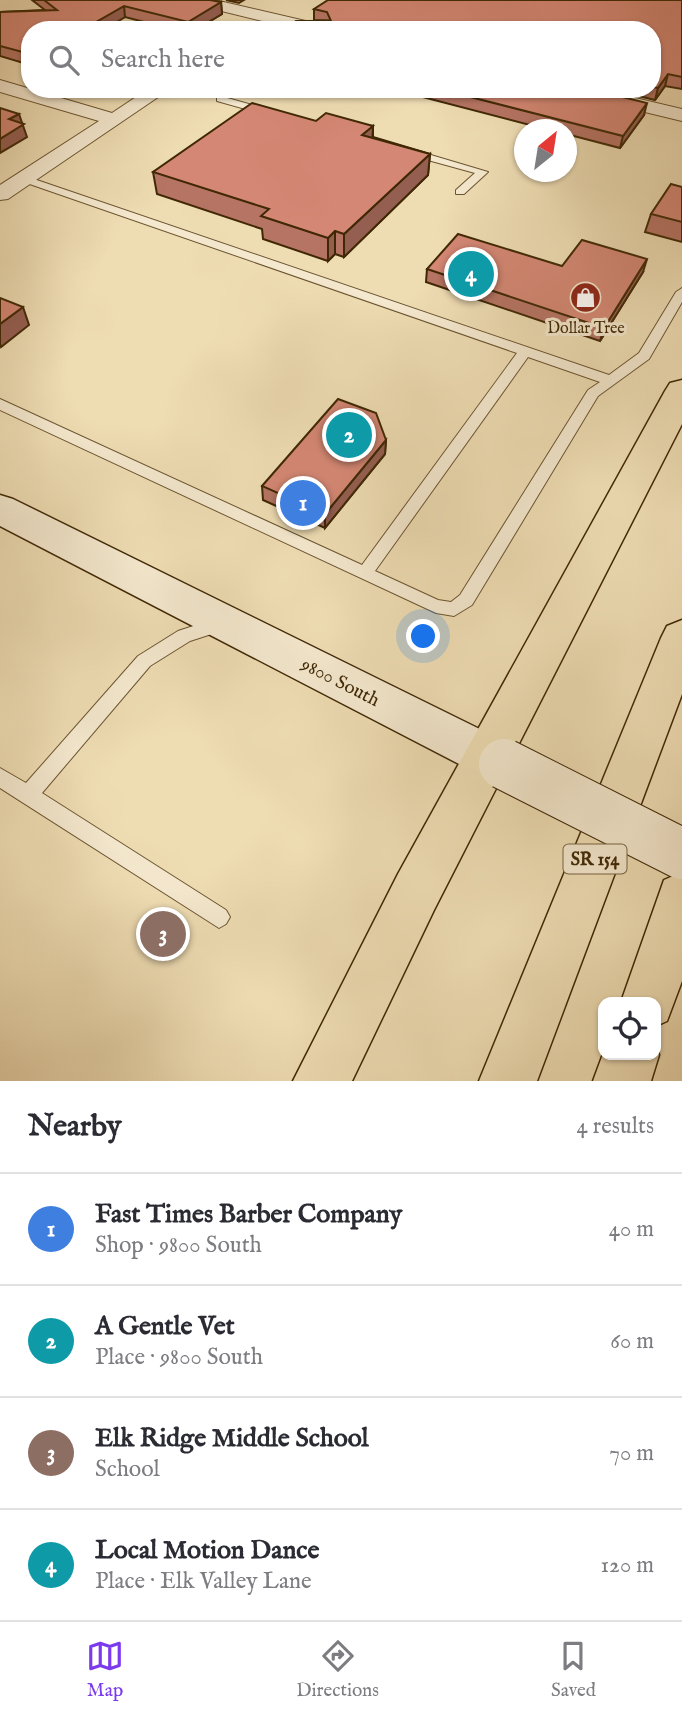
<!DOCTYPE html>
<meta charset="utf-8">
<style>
body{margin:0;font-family:"IM FELL English",serif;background:#f2f2f3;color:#2b2b33}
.controls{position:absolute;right:21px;bottom:21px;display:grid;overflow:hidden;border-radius:14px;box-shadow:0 2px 5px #0004}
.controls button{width:63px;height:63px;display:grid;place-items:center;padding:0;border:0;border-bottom:2px solid #e1e1e2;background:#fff;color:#2b2b33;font:35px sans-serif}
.compass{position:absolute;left:514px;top:119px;width:63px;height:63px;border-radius:50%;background:#fff;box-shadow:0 2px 5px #0004;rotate:30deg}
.you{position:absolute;left:424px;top:637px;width:24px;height:24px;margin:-18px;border:5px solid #fff;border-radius:50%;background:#1a73e8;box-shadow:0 0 0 10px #1a73e833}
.badge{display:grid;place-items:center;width:46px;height:46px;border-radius:50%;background:#7c3aed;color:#fff;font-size:23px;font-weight:700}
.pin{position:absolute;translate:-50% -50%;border:4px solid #fff;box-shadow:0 2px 7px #0006}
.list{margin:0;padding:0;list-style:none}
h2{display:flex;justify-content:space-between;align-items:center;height:91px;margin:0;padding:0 28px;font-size:30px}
h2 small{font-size:23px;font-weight:400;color:#7c7c81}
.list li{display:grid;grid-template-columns:46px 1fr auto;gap:21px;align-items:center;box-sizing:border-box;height:112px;padding:0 28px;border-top:2px solid #e1e1e2}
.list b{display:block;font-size:26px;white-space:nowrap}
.list p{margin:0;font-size:23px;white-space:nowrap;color:#7c7c81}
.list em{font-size:23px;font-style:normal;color:#7c7c81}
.icon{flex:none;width:38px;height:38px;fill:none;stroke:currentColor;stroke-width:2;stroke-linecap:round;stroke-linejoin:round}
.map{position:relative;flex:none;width:682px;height:1081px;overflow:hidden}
.search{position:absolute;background:#fff;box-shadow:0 2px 5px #0004;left:21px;right:21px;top:21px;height:77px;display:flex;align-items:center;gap:18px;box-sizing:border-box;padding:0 24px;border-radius:28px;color:#7c7c81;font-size:26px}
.sheet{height:539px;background:#fff}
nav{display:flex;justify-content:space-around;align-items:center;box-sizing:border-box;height:98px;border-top:2px solid #e1e1e2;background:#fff;font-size:19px;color:#7c7c81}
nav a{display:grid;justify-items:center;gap:4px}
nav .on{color:#7c3aed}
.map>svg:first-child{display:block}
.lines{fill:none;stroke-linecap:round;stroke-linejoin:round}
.lane-casing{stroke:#6c5530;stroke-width:2}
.street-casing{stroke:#6c5530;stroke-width:2}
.secondary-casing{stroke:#402805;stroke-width:3}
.highway-casing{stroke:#402805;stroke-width:3}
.lane{fill:#f4e8ce;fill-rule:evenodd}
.street{fill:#f4e8ce;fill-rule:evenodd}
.secondary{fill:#f4e8ce;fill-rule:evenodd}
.highway{fill:#eedcb3;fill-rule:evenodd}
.secondary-bridge-casing{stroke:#402805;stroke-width:52;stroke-linecap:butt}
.secondary-bridge{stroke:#f4e8ce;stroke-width:50}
.wall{fill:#b67464;stroke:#402805;stroke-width:2}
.shaded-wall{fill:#945e51;stroke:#402805;stroke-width:2}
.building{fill:#d48774;stroke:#402805;stroke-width:2}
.labels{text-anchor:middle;stroke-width:6;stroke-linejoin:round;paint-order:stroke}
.far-poi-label{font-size:16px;fill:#402805;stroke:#f4e8ce}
.shield{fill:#f4e8ce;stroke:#766241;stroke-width:2}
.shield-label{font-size:18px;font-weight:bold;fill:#402805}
.street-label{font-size:19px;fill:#402805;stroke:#f4e8ce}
</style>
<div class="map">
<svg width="682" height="1081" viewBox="0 0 682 1081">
<rect width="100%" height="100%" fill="#eedcb3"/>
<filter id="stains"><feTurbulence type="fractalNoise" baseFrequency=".00286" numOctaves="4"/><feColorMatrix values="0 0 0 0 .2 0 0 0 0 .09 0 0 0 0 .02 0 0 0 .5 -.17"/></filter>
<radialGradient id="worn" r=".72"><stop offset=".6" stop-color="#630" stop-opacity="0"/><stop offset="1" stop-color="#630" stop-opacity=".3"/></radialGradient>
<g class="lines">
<defs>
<g id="lane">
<path d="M220,96L270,110L272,112L267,115L217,101V97Z"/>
<path d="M406,150H414L488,172L464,194H456V190L475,173L406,154Z"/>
<path d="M22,175L609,375L639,353L676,292L682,288V302L649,359L598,396L472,605L454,616L436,613L0,410V399L362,565L517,353L18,180L17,178ZM528,357L600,382L588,390L460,595L451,602L438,600L375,571Z"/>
<path d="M221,617L227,619L229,624L227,629L190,641L150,666L42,793L226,910L230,917L226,924L219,928L0,788V768L26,783L138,656L178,631Z"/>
</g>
<g id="street">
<path d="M187,0H215L327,26L329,30H299L189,3Z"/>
<path d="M0,80L112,113L148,89H170L8,199L0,200V185L99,121L0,92Z"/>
<path d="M564,89H597L682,109V121L566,93Z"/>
</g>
<path id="secondary" d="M0,495L13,499L520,749L527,764L520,779L504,785L488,779L0,526Z"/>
<g id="highway">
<path d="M682,380V424L434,910L352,1081H293L398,874L665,391L670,383Z"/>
<path d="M682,620V694L537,1081H479L661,638L667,626Z"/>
<path d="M682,872V981L667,1021L656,1026V1002H621L664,880Z"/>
<path d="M656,1046L659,1055L651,1081H593L603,1054L656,1055Z"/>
</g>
</defs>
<!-- lane casing -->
<use href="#lane" class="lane-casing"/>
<!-- street casing -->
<use href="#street" class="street-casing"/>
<!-- secondary casing -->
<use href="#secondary" class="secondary-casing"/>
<!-- highway casing -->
<use href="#highway" class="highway-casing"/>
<!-- lane -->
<use href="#lane" class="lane"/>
<!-- street -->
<use href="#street" class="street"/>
<!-- secondary -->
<use href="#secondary" class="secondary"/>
<!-- highway -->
<use href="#highway" class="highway"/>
<defs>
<path id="secondary-bridge" d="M504,764L682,854"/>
</defs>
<!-- secondary-bridge casing -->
<use href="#secondary-bridge" class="secondary-bridge-casing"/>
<!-- secondary-bridge -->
<use href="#secondary-bridge" class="secondary-bridge"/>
</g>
<!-- wall -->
<g class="wall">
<path d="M32,0H210L221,2L222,14L195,30H175L125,17L30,30V65L0,56V12L45,10Z"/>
<path d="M226,0H244L239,3Z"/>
<path d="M682,0V89L665,86L655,100L610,89H652V30L314,20V9Z"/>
<path d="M392,89H590L644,115L620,148L566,134V130H549Z"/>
<path d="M316,121L373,126V137L430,154L428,175L344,257L335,254L328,261L263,239L262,229L157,194L153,172Z"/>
<path d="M682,187V242L645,232L651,214Z"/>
<path d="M562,266L643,272L600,341L426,282L427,269Z"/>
<path d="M386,440L385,454L325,528L263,500L262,486Z"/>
</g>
<!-- shaded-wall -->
<g class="shaded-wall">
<path d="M221,2L222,14L195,30H189L188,22Z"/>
<path d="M124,6L125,17L104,30H82Z"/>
<path d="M668,74L665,86L655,100L658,88Z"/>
<path d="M647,103L644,115L620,148L623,136Z"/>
<path d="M19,114L27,137L0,153V139L9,119Z"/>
<path d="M373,126L372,147L362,135Z"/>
<path d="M430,154L428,175L344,257V234Z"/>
<path d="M335,231V254L328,261V238Z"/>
<path d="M647,259L643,272L600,341L604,328Z"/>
<path d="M23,307L29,325L1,347L0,344V324Z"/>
<path d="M386,440L385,454L325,528V514Z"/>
</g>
<!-- building -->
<g class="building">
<path d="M44,0H210L221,2L188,22L124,6L82,30H30V54L0,46V12L57,10Z"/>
<path d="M328,0H682V77L668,74L658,88L652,87V30H282L296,21H331L327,12L314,9Z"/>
<path d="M439,89H590L647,103L623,136Z"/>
<path d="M252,103L316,121L326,113L373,126L362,135L430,154L344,234L335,231L328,238L261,216L269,209L153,172Z"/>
<path d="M0,108L19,114L9,119L24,124L0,139Z"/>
<path d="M671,184L682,187V222L651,214Z"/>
<path d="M458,234L562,266L582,240L647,259L604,328L427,269Z"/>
<path d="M0,298L23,307L0,324Z"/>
<path d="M338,399L376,413L386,440L325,514L262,486Z"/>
</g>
<!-- icons -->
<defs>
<symbol id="shop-disc" viewBox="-11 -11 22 22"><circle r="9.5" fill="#8f2418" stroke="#f4e8ce"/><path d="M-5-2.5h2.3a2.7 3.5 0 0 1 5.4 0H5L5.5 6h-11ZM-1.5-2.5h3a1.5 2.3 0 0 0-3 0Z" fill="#fff"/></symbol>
</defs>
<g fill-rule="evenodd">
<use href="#shop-disc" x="568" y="280" width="35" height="35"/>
</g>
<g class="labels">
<!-- far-poi labels -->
<g class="far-poi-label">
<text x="586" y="333">Dollar Tree</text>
</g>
<!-- shield labels -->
<rect class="shield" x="563.5" y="844.5" width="63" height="29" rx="5"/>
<g class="shield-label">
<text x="595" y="865">SR 154</text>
</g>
<!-- street labels -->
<g class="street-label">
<text transform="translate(341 681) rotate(27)" y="7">9800 South</text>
</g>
</g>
<rect width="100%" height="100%" filter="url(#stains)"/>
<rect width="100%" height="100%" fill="url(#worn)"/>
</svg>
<div class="controls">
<button><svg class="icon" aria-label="locate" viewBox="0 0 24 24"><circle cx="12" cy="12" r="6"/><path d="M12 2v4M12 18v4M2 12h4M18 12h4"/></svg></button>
</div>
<svg class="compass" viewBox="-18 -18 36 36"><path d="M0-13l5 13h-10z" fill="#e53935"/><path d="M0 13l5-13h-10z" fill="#7c7c81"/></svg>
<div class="you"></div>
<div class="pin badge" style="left:303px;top:503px;background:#3f7fe0">1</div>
<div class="pin badge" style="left:349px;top:435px;background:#0f9aa8">2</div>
<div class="pin badge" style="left:163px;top:934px;background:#8d6e63">3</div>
<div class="pin badge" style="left:471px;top:274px;background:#0f9aa8">4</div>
<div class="search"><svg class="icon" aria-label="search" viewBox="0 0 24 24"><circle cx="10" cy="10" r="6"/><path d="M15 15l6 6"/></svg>Search here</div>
</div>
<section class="sheet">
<h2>Nearby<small>4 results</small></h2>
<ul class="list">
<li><span class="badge" style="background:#3f7fe0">1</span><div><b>Fast Times Barber Company</b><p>Shop · 9800 South</p></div><em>40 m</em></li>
<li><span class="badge" style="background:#0f9aa8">2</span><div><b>A Gentle Vet</b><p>Place · 9800 South</p></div><em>60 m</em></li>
<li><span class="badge" style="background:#8d6e63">3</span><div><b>Elk Ridge Middle School</b><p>School</p></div><em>70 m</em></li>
<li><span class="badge" style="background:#0f9aa8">4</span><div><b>Local Motion Dance</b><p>Place · Elk Valley Lane</p></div><em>120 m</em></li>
</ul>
</section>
<nav>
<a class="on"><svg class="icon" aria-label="map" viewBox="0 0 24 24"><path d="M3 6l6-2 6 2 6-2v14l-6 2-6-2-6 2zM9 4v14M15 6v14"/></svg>Map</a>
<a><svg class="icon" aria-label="directions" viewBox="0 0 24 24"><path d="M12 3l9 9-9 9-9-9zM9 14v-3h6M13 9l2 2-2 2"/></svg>Directions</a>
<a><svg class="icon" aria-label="saved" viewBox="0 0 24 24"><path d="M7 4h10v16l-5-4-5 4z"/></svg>Saved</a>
</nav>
